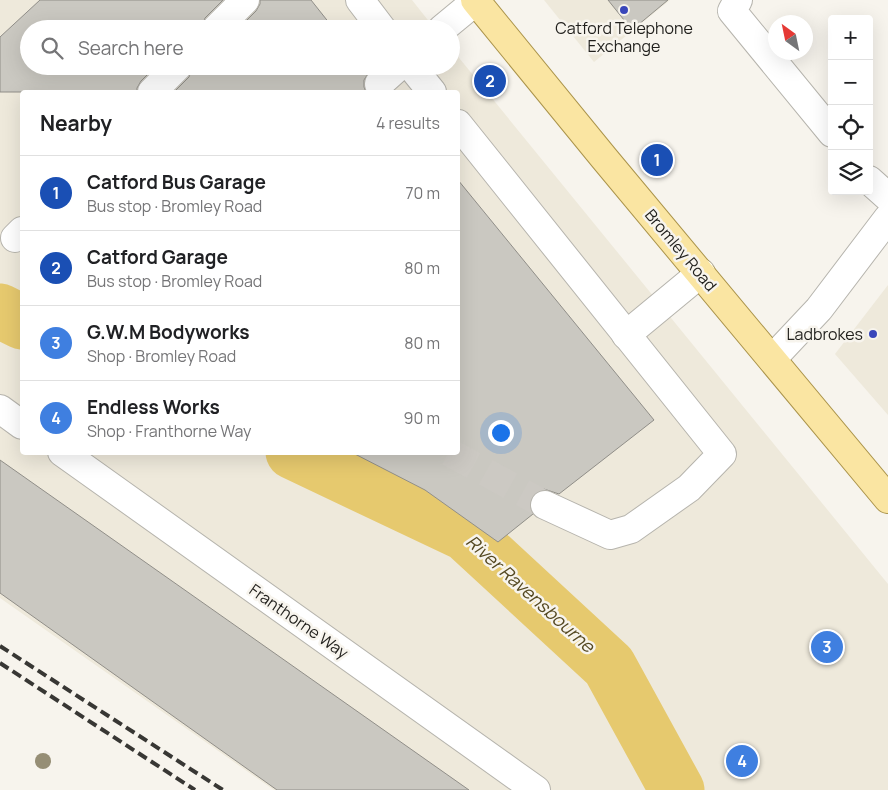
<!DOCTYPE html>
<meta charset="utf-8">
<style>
body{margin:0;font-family:Manrope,sans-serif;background:#f2f2f2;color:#202124}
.controls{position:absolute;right:15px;top:15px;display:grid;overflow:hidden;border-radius:5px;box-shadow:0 5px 20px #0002}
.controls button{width:45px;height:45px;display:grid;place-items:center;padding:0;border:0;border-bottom:1px solid #e0e0e0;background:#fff;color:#202124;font:25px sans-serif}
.compass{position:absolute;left:768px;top:15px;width:45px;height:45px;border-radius:50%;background:#fff;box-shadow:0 5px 20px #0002;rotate:327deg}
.you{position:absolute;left:500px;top:432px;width:18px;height:18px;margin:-12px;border:4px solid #fff;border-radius:50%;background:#1a73e8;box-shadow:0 0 0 8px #1a73e833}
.badge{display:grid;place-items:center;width:32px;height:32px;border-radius:50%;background:#2563eb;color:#fff;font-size:16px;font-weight:700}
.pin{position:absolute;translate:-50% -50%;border:2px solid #fff;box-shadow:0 1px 5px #0006}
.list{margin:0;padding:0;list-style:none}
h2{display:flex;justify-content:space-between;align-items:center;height:65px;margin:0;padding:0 20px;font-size:21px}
h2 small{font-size:16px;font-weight:400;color:#757577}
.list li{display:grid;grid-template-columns:32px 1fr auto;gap:15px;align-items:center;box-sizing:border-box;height:75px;padding:0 20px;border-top:1px solid #e0e0e0}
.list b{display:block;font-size:19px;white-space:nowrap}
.list p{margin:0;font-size:16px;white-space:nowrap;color:#757577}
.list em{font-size:16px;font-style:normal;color:#757577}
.icon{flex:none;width:28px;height:28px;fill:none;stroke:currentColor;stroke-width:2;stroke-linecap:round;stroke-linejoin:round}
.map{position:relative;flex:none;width:888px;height:790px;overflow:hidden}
.search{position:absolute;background:#fff;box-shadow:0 5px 20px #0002;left:20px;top:20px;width:440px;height:55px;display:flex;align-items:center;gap:12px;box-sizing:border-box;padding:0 18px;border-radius:28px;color:#757577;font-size:19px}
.panel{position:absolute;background:#fff;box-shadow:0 5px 20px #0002;left:20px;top:90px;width:440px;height:365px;border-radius:5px}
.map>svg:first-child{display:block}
.built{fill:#eee9db;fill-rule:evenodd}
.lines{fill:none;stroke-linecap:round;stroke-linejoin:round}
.river{stroke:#e6c96e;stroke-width:55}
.building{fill:#cac8c1;stroke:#908e88}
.minor-tunnel{stroke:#ccc9c3;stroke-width:28;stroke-dasharray:28 14;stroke-linecap:butt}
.minor-casing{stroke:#b6b4ad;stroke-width:30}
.major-casing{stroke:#ab944b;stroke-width:30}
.minor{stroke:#fff;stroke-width:28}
.major{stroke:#fae5a2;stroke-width:28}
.rail{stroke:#383734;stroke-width:4;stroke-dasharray:10 5;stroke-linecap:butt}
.tree{fill:#968e75}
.poi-dot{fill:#3946ba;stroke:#f7f4ed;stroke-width:2}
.labels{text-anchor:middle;stroke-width:5;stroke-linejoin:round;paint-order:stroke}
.poi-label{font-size:16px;fill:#201f1c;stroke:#f7f4ed}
.street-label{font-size:16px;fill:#201f1c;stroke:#f7f4ed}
.water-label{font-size:18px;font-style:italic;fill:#554922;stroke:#f7f4ed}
</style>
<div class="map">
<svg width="888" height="790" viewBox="0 0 888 790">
<rect width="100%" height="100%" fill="#f7f4ed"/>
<!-- built -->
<g class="built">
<path d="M0,0H412L435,29H29V66H451V48L888,584V790H274L0,598ZM22,92H458V452H22Z"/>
<path d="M544,0H670L594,62Z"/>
<path d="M888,285V415L835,354Z"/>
</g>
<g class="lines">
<!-- river -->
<g class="river">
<path d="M0,311L22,322"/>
<path d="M293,452L466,534L609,666L677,790"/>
</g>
</g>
<!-- building -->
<g class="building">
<path d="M40,0H223L205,18L201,29H29V66H156L141,81L137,88V92H0V37Z"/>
<path d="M260,0H311L334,29H238L256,11L260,4Z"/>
<path d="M608,0H668L632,30Z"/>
<path d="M193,66H365L369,72L364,80V87L366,92H174L189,77Z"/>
<path d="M458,180L654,420L559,494L544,489L536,493L531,499L529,506L533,514L498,542L425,490L351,452H458Z"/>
<path d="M0,460L469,790H277L0,593Z"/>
</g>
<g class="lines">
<!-- minor-tunnel -->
<path class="minor-tunnel" d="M449,452L545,505"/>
<defs>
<g id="minor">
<path d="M360,0L382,29"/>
<path d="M738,0L732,11L832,133"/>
<path d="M216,29L245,0"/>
<path d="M442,29L476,1"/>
<path d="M411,66L432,92"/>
<path d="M379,84L399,66"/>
<path d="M152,92L178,66"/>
<path d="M458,124L722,454L689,488L631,529L610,535L545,505"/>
<path d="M869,180L888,197"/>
<path d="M15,238L22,231"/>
<path d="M626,335L701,273"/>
<path d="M772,359L819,309L888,218"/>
<path d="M0,409L22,425"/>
<path d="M62,452L536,790"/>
</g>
<path id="major" d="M475,0L604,158L888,499"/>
</defs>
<!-- minor casing -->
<use href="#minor" class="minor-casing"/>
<!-- major casing -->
<use href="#major" class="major-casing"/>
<!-- minor -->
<use href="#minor" class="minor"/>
<!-- major -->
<use href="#major" class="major"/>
<!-- rail -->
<g class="rail">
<path d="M0,646L223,790"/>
<path d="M0,663L195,790"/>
</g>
</g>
<!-- trees -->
<circle class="tree" cx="43" cy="761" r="8"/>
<!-- markers -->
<g class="poi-dot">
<circle cx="624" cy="10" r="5"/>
<circle cx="873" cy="334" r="5"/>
</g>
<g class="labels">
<!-- poi labels -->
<g class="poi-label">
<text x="624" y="34">Catford Telephone<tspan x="624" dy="18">Exchange</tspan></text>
<text x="863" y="340" text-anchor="end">Ladbrokes</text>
</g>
<!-- street labels -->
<g class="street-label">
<text transform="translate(681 250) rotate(50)" y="6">Bromley Road</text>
<text transform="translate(299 621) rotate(35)" y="6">Franthorne Way</text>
</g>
<!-- water labels -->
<g class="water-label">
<text transform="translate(530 594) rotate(42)" y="6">River Ravensbourne</text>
</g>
</g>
</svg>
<div class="controls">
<button>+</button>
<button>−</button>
<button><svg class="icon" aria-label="locate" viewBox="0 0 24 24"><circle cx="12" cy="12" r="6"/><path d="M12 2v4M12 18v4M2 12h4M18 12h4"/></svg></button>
<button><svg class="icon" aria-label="layers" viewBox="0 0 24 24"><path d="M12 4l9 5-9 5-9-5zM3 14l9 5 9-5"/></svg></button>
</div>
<svg class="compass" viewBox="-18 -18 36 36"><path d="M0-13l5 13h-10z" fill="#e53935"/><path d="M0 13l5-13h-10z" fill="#757577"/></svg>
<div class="you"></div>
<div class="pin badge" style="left:657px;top:160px;background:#1a4fb4">1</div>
<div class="pin badge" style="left:490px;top:81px;background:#1a4fb4">2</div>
<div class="pin badge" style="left:827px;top:647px;background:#3f7fe0">3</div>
<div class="pin badge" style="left:742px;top:761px;background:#3f7fe0">4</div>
<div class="search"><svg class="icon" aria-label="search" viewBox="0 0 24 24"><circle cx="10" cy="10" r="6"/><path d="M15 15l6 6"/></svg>Search here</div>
<section class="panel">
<h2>Nearby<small>4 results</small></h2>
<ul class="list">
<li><span class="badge" style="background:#1a4fb4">1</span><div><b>Catford Bus Garage</b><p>Bus stop · Bromley Road</p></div><em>70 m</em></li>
<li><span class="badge" style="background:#1a4fb4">2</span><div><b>Catford Garage</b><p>Bus stop · Bromley Road</p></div><em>80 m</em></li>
<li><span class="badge" style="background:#3f7fe0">3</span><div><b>G.W.M Bodyworks</b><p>Shop · Bromley Road</p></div><em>80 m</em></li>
<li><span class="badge" style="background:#3f7fe0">4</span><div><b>Endless Works</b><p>Shop · Franthorne Way</p></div><em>90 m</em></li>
</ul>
</section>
</div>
